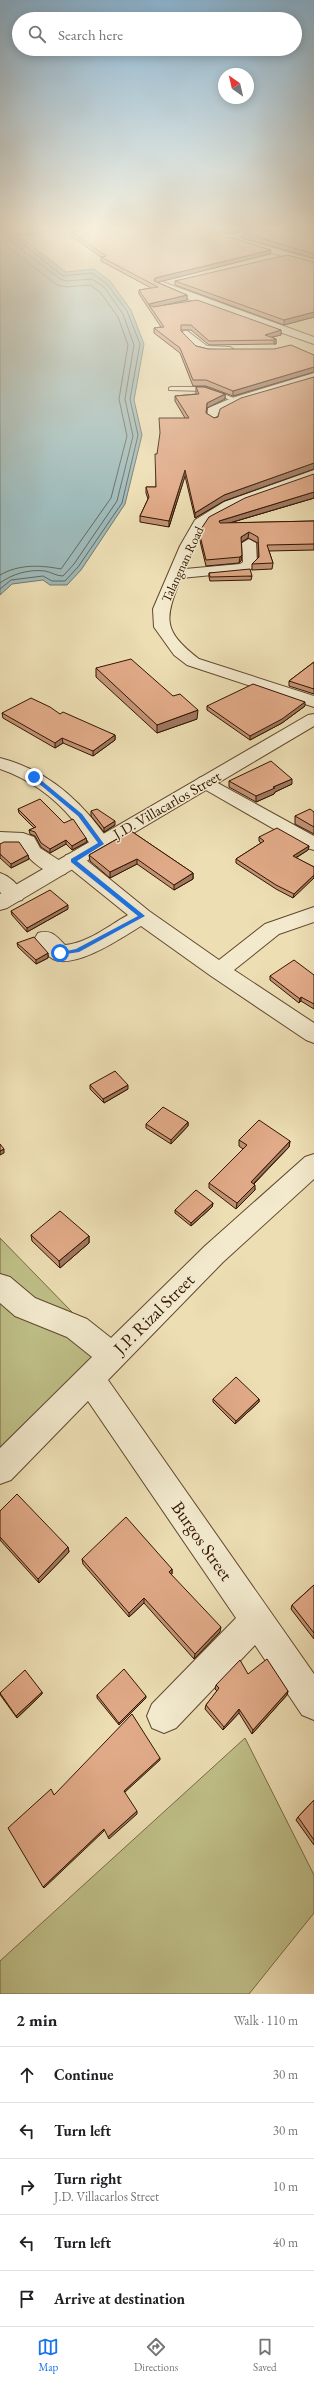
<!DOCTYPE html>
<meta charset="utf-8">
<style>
body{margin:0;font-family:"EB Garamond",serif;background:#f6f6f6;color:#202124}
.compass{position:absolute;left:218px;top:68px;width:36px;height:36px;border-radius:50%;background:#fff;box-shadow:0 2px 10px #0003;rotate:326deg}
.stop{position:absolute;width:12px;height:12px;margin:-9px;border:3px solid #1a73e8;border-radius:50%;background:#fff}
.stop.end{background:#1a73e8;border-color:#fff;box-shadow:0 1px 4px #0008}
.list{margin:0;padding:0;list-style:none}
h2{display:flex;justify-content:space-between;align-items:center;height:52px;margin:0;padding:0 16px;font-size:17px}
h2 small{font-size:13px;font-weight:400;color:#757577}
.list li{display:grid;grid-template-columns:26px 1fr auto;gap:12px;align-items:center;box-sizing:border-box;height:56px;padding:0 16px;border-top:1px solid #e0e0e0}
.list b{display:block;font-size:15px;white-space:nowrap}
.list p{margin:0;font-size:13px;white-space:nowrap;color:#757577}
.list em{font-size:13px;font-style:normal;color:#757577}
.icon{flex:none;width:22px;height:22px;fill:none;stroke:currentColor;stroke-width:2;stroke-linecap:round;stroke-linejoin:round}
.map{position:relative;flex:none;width:314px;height:1994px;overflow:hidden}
.search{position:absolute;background:#fff;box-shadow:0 2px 10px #0003;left:12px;right:12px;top:12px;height:44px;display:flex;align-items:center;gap:10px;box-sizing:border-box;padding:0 14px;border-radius:22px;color:#757577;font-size:15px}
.sheet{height:332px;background:#fff}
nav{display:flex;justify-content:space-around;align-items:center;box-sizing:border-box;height:56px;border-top:1px solid #e0e0e0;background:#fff;font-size:11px;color:#757577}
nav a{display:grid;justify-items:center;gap:2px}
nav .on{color:#1a73e8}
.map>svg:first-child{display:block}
.green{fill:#bfbf88;stroke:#796a44}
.water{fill:#9db9b8;stroke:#73776e}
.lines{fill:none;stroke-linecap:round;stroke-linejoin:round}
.shore{stroke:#68675c;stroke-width:1}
.service-casing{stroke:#62472d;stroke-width:2}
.minor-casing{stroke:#62472d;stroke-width:2}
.tertiary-casing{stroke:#62472d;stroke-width:2}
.service{fill:#f3eace;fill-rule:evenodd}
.minor{fill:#f3eace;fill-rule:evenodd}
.tertiary{fill:#f3eace;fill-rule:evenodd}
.wall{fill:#c29275;stroke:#331500;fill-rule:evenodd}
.shaded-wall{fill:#9e775f;stroke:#331500}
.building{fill:#e1aa88;stroke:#331500}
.route{fill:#1a73e8}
.labels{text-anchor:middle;stroke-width:3;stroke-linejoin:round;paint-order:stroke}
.far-street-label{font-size:13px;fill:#331500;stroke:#f3eace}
.street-label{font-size:15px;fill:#331500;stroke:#f3eace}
.near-street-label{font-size:18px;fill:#331500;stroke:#f3eace}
</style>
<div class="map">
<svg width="314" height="1994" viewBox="0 0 314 1994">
<rect width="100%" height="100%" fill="#eddeb4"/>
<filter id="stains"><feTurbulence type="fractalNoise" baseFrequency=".005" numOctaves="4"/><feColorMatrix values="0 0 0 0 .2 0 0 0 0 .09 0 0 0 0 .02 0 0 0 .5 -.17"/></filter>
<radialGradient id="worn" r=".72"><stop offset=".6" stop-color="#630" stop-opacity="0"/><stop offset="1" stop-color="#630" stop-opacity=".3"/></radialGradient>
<!-- green -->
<g class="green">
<path d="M0,1238L108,1349L0,1451Z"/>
<path d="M245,1738L314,1875V1913L249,1994H0V1961Z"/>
</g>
<!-- water -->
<path class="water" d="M0,229H50L37,236L16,234L66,272L94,269L110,281L131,310L144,344L134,400L142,435L125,504L81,570L67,585H50L43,580L12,584L0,595Z"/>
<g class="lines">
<!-- shore -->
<g class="shore">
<path d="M0,575C19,564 40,565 61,569L111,498L127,436L119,399L128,345L118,317L100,292L90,285L66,287L57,285L6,245L3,229"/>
<path d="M0,583C12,574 29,569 45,571C51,572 56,576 63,576L74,564L117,501L133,436L125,399L134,345L123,314L104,287L92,279L66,281L60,279L11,241L8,235L9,229"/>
<path d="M0,589L11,580L43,576L52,581H65L78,567L122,503L138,435L130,399L140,344L127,311L107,284L92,273L63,276L14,237L13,233L16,229"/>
</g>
<defs>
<path id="service" d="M171,387H205L239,400L234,401L204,391L169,390V388Z"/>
<g id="minor">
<path d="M252,229H269L225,241L221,238Z"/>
<path d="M160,281L314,337V344L197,303L157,286V282Z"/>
<path d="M186,330L207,346L230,347L235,350L230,353L200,351L181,333Z"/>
<path d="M314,373V380L240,402L218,413L217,421L213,422L207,418L208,408L232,398Z"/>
<path d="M314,470V478C284,490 233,502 208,522C198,530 190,557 185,569L240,564L243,562L242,543L249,539L256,543L257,563L249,571L244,572L181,578C165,618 161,630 199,659L314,696V707L187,665L174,655L154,627L153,609L180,546L195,520L224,502Z"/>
<path d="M0,758C48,770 84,803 111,844L108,848C103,850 97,851 93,847C86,840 80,828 73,820C53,796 29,779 0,769Z"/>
<path d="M205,776L314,836V850L307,848L199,786L196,782L199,778Z"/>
<path d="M0,832L23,833L34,837L40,848L65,864L68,869L65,874C48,878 27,859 20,845L0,844Z"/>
<path d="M73,854L80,855L149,911L219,960L265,924L314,907V922L279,934L234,970L314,1023V1043L306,1040L211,976L141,926C123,937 75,970 53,959C46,955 38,945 35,938L38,933C51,929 56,936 65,945C88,943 108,926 128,915L66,865L63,860L66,855Z"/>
<path d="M0,873C10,876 19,886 25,895L22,900C11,903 7,899 0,892Z"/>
<path d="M314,1154V1179L223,1262L108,1380L314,1674V1720L302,1715L255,1645L176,1728L164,1733L152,1728L147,1716L152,1704L236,1618L88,1401L11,1480L0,1484V1448L92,1357L67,1337L15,1316L0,1303V1274L10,1277L35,1298L87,1319L111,1338L205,1246L305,1157Z"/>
</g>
<g id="tertiary">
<path d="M195,229H209L314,260V266Z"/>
<path d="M314,714V726L7,908L0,910V894L308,715Z"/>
</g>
</defs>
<!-- service casing -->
<use href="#service" class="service-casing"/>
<!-- minor casing -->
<use href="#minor" class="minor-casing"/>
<!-- tertiary casing -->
<use href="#tertiary" class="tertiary-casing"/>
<!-- service -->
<use href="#service" class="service"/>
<!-- minor -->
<use href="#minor" class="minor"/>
<!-- tertiary -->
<use href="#tertiary" class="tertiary"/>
</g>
<!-- wall -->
<g class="wall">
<path d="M78,229H205L224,238L271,250L270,254L157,282L187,295V300L162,305L281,330V335L272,337L276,339V344H274L209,345L191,330H181V331L196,346L208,349L314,355V372L233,396L206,386H193L180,353L154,333V328L161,327L139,294V290L151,288L101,261V257L71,236V231ZM155,230L164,233H163Z"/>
<path d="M215,229H246L230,234Z"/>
<path d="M314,229V258L243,238L244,233Z"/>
<path d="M314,262V317L284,325L175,285V281Z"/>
<path d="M314,377V469L224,501L195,518L185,476L169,527L140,522V516L148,499L146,493V487H156L157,454L185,418L175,401V396L196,394V387L225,394V399L207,408L206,413L214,418Z"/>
<path d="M314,498L229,523L314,521V550L269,551L273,563L272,569L252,570V564L258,558V543L248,538L241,543V561L239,563L206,566L199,537V532Z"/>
<path d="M209,573L252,576L251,580L210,581L209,577Z"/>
<path d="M314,662V694L289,686V681Z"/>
<path d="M96,668L197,719L157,733L96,677Z"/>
<path d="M207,706H305L282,723L250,740L207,710Z"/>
<path d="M2,713L60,714L115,735V740L93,756L63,743L55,748L3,718Z"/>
<path d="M229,781L292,784L275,792L274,794L256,802L229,787Z"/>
<path d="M18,809L64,823L86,838L87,842L72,850L66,844L50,853L41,847L35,836L30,834L29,830L34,828L19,813Z"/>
<path d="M91,811L115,825L104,832L91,816Z"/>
<path d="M314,812V834L295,824V816Z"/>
<path d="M131,831L193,873V879L174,890L137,864L110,878L90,861L89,855Z"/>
<path d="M259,837L309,846L308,850L296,858L314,867L293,898L276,889L236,863V859L261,843L259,841Z"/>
<path d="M0,844L28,855L29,859L11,868L0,858Z"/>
<path d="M68,909L27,932L12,915L11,911Z"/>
<path d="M17,943L48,953V958L36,964L18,947Z"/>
<path d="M314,975V1009L301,1001L299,1003L270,980V976Z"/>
<path d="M90,1085L128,1089L104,1103L90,1089Z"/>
<path d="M188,1122V1126L171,1144L146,1128V1124Z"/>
<path d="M239,1140L290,1141L289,1147L254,1184L255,1190L236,1209L209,1188V1183L243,1149L239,1146Z"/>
<path d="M213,1203L212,1207L191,1226L175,1213V1210Z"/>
<path d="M31,1235L89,1236V1243L60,1268L32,1241Z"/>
<path d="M213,1399H259V1402L235,1424L213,1402Z"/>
<path d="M0,1511L68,1547L69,1552L39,1583L0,1540Z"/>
<path d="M82,1559L172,1569V1574L171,1575L220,1632L194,1659L144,1603L129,1617L83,1564Z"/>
<path d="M314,1585V1639L291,1609L292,1605Z"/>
<path d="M248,1674L288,1691L287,1695L252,1734L239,1713L223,1730L205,1709L206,1705L217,1691L215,1689L216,1685Z"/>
<path d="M42,1692V1694L17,1718L1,1696L0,1693Z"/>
<path d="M97,1695L146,1698L119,1725L97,1698Z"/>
<path d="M314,1800V1845L296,1820L298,1817Z"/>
</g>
<!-- shaded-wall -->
<g class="shaded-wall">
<path d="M230,229H246L230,234Z"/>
<path d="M271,250L270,254L155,283L154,285L155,278Z"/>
<path d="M187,295V300L151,308L149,304Z"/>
<path d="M314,312V317L284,325V320Z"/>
<path d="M281,330V335L264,339L265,335Z"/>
<path d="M276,339V344H274V340Z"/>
<path d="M314,367V372L233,396V391Z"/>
<path d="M225,394V399L207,408L206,418L207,403Z"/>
<path d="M314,463V469L224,501L195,518V513L224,495Z"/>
<path d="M185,470V476L169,527V521Z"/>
<path d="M314,492V498L219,526V521Z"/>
<path d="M249,532L248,538L240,543L241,537Z"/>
<path d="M242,555L241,561L239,563L240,557Z"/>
<path d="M305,702V706L282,723L250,740V736Z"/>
<path d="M198,710L197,719L157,733V725Z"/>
<path d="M115,735V740L93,756V751Z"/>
<path d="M62,738L63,743L55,748V743Z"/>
<path d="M292,779V784L275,792L274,794L256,802V796L273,787Z"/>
<path d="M115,821V825L104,832V828Z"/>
<path d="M86,838L87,842L72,850V846Z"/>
<path d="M66,840V844L50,853V849Z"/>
<path d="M309,846L308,850L292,860L293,856Z"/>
<path d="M28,855L29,859L11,868V864Z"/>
<path d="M137,859V864L110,878V872Z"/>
<path d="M193,873V879L174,890V885Z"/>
<path d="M314,875V878L293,898L294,894Z"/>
<path d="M68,905V909L27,932V928Z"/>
<path d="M48,953V958L36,964V960Z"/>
<path d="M301,997V1001L299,1003L300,999Z"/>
<path d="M128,1085V1089L104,1103L103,1099Z"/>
<path d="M188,1122V1126L171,1144V1140Z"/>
<path d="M290,1141L289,1147L250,1187L251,1182Z"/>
<path d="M4,1149V1153L0,1155V1151Z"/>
<path d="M255,1185V1190L236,1209L237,1203Z"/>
<path d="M213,1203L212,1207L191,1226V1223Z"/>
<path d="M89,1236V1243L60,1268L59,1261Z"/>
<path d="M259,1399V1402L235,1424L236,1421Z"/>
<path d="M68,1547L69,1552L39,1583L38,1579Z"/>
<path d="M172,1569V1574L169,1577V1572Z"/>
<path d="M144,1598V1603L129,1617V1613Z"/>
<path d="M221,1627L220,1632L194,1659L195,1654Z"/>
<path d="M288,1691L287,1695L252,1734L253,1730Z"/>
<path d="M42,1692V1694L17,1718L16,1716Z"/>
<path d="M146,1696V1698L119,1725V1723Z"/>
<path d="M239,1709V1713L223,1730L224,1727Z"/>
<path d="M160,1758V1760L124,1793V1791Z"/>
<path d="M137,1811V1814L109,1839L108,1837Z"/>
<path d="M104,1829V1831L44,1888L43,1887Z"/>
</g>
<!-- building -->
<g class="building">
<path d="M78,229H153L163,233L166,232V229H205L220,234L224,238L230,237L271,250L155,278L154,281L187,295L149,304L153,307L197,300L281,330L265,335L276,339L274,340L209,341L191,325H181V331L196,346L208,349H274L291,345L314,355V367L233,391L206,380H193L180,348L154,328L164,327L139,290L158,287L101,257L106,256L71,231Z"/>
<path d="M258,229H314V254L244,233Z"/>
<path d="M287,255L314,262V312L284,320L175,281Z"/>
<path d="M314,377V463L224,495L195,513L185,470L169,521L140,516L149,497L146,487H156L155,454H157L160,433L159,418H189L175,396L199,394L196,387H204L225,394L207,403L206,413L214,418L218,417L220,409L241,398Z"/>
<path d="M314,474V492L219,521L220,523L314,521V544L267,545L273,563L252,564L259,557L258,537L249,532L241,537L242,555L240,557L206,560L199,532L209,517L245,498Z"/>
<path d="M250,569L252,576L210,577L209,573Z"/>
<path d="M131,659L173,696L180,694L198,710L157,725L96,668Z"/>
<path d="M314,662V689L289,681Z"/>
<path d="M253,684L305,702L282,719L250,736L207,706Z"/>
<path d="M31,698L50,707L60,714L63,712L115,735L93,751L62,738L55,743L2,713Z"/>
<path d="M271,761L292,779L273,787L275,788L256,796L229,781Z"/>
<path d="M40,799L64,823L73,819L86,838L72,846L66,840L50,849L41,843L35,832L29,830L36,827L18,809Z"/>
<path d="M97,809L115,821L104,828L91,811Z"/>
<path d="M310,809L314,812V827L295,816Z"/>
<path d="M277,828L309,846L293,856L314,867V875L294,894L276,885L236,859L264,841L259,837Z"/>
<path d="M131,831L193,873L174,885L137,859L110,872L89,855Z"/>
<path d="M4,842H19L28,855L11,864L0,854V844Z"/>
<path d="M50,890L68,905L27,928L11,911Z"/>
<path d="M34,937L48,953L36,960L17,943Z"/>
<path d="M294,960L314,975V1004L301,997L300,999L270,976Z"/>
<path d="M115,1071L128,1085L103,1099L90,1085Z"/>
<path d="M163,1107L188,1122L171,1140L146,1124Z"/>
<path d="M259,1120L290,1141L251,1182L255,1185L237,1203L209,1183L247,1145L239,1140Z"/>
<path d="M0,1144L4,1149L0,1151Z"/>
<path d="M196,1190L213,1203L191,1223L175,1210Z"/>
<path d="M60,1211L89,1236L59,1261L31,1235Z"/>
<path d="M236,1377L259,1399L236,1421L213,1399Z"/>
<path d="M17,1494L68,1547L38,1579L0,1537V1511Z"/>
<path d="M126,1517L172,1569L169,1572L221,1627L195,1654L144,1598L129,1613L82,1559Z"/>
<path d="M314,1585V1633L292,1605Z"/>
<path d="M267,1659L288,1691L253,1730L239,1709L224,1727L206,1705L219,1688L216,1685L240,1660L248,1674Z"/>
<path d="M124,1669L146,1696L119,1723L97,1695Z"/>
<path d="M25,1670L42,1692L16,1716L0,1693Z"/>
<path d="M132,1714L160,1758L124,1791L137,1811L108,1837L104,1829L43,1887L8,1828L51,1789L54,1795Z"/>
<path d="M314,1800V1840L298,1817Z"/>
</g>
<!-- sky -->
<linearGradient id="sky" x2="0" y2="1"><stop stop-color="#8ab6d5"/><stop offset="0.45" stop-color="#f7f0dd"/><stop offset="1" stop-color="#f7f0dd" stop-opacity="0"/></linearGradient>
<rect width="314" height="508" fill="url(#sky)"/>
<!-- route -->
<path class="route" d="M32,776H36L82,814L104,844L77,861L145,916L79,952L60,955L57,953L76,949L138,916L71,862V859L98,843L78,816L32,778Z"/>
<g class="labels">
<!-- far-street labels -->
<g class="far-street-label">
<text transform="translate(182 564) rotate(-65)" y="5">Talangnan Road</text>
</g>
<!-- street labels -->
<g class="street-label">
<text transform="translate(167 805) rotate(-30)" y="5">J.D. Villacarlos Street</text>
</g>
<!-- near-street labels -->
<g class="near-street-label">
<text transform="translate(154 1314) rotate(-45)" y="6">J.P. Rizal Street</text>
<text transform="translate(202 1541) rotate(55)" y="6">Burgos Street</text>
</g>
</g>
<rect width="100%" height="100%" filter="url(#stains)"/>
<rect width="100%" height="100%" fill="url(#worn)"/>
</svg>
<svg class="compass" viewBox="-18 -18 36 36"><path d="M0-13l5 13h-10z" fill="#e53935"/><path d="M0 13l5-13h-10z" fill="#757577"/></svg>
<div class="stop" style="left:60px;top:953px"></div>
<div class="stop end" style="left:34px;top:777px"></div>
<div class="search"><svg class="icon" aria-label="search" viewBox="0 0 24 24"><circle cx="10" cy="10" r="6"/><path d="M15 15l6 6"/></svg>Search here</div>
</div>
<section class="sheet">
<h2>2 min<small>Walk · 110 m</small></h2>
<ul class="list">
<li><svg class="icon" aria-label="ahead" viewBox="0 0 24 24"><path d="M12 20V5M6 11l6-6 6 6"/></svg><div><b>Continue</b></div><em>30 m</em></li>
<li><svg class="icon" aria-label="left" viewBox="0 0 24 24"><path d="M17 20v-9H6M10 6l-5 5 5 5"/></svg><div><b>Turn left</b></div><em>30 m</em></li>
<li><svg class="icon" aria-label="right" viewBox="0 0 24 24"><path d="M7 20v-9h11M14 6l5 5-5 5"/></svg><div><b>Turn right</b><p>J.D. Villacarlos Street</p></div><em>10 m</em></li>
<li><svg class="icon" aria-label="left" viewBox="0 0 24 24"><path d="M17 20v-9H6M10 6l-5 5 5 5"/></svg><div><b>Turn left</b></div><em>40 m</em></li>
<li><svg class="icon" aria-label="arrive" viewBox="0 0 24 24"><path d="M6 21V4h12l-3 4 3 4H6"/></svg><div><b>Arrive at destination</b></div></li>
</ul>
</section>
<nav>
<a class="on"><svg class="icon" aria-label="map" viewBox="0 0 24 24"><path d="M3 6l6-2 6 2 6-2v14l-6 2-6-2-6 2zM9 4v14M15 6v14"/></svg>Map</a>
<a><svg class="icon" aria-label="directions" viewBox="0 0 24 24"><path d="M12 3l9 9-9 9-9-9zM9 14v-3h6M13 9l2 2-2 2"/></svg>Directions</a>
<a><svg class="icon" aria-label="saved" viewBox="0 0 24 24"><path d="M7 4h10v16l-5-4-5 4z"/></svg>Saved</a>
</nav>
